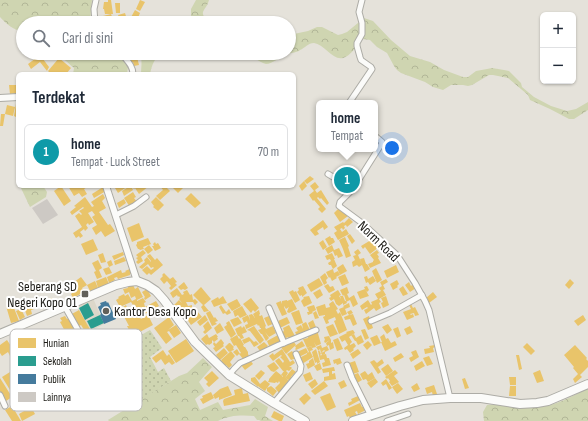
<!DOCTYPE html>
<html lang="id">
<meta charset="utf-8">
<style>
body{margin:0;font-family:"Sofia Sans Condensed",sans-serif;background:#f2f2f3;color:#1f2937}
.controls{position:absolute;right:12px;top:12px;display:grid;overflow:hidden;border-radius:6px;box-shadow:0 1px 3px #0004}
.controls button{width:36px;height:36px;display:grid;place-items:center;padding:0;border:0;border-bottom:1px solid #e0e1e3;background:#fff;color:#1f2937;font:20px sans-serif}
.you{position:absolute;left:392px;top:148px;width:14px;height:14px;margin:-10px;border:3px solid #fff;border-radius:50%;background:#1a73e8;box-shadow:0 0 0 6px #1a73e833}
.badge{display:grid;place-items:center;width:26px;height:26px;border-radius:50%;background:#0b8043;color:#fff;font-size:13px;font-weight:700}
.pin{position:absolute;translate:-50% -50%;border:2px solid #fff;box-shadow:0 1px 4px #0006}
.popup{position:absolute;left:316px;top:100px;width:62px;height:52px;box-sizing:border-box;display:grid;place-content:center;border-radius:6px;background:#fff;filter:drop-shadow(0 1px 3px #0005);font-size:13px;white-space:nowrap;color:#747a83}
.popup b{font-size:15px;color:#1f2937}
.popup::after{content:'';position:absolute;left:50%;top:100%;margin-left:-8px;border:8px solid transparent;border-top-color:#fff}
.list{margin:0;padding:0;list-style:none}
h2{display:flex;justify-content:space-between;align-items:center;height:52px;margin:0;padding:0 16px;font-size:17px}
h2 small{font-size:13px;font-weight:400;color:#747a83}
.list li{display:grid;grid-template-columns:26px 1fr auto;gap:12px;align-items:center;box-sizing:border-box;height:56px;margin:0 8px 8px;padding:0 8px;border:1px solid #e0e1e3;border-radius:6px}
.list b{display:block;font-size:15px;white-space:nowrap}
.list p{margin:0;font-size:13px;white-space:nowrap;color:#747a83}
.list em{font-size:13px;font-style:normal;color:#747a83}
.icon{flex:none;width:22px;height:22px;fill:none;stroke:currentColor;stroke-width:2;stroke-linecap:round;stroke-linejoin:round}
.map{position:relative;flex:none;width:588px;height:421px;overflow:hidden}
.search{position:absolute;background:#fff;box-shadow:0 1px 3px #0004;left:16px;top:16px;width:280px;height:44px;display:flex;align-items:center;gap:10px;box-sizing:border-box;padding:0 14px;border-radius:22px;color:#747a83;font-size:15px}
.panel{position:absolute;background:#fff;box-shadow:0 1px 3px #0004;left:16px;top:72px;width:280px;height:116px;border-radius:6px}
.map>svg:first-child{display:block}
.built{fill:#dcd7c9}
.grass{fill:url(#grass-dots)}
.forest{fill:url(#forest-crowns)}
.homes{fill:#e9c46a}
.schools{fill:#2a9d8f}
.public{fill:#457b9d}
.building{fill:#cdc9c4}
.lines{fill:none;stroke-linecap:round;stroke-linejoin:round}
.minor-casing{stroke:#adaca6;stroke-width:7}
.tertiary-casing{stroke:#adaca6;stroke-width:8}
.trunk-casing{stroke:#adaca6;stroke-width:10}
.minor{stroke:#fbfbf9;stroke-width:5}
.tertiary{stroke:#fbfbf9;stroke-width:6}
.trunk{stroke:#fbfbf9;stroke-width:8}
.poi-dot{fill:#62605a;stroke:#fff;stroke-width:1.5}
.labels{text-anchor:middle;stroke-width:4;stroke-linejoin:round;paint-order:stroke}
.street-label{font-size:14px;fill:#1b1a15;stroke:#fff}
.poi-label{font-size:14px;fill:#1b1a15;stroke:#fff;text-anchor:end}
.key{fill:#fff;stroke:#bbbab9;stroke-width:1}
.key-label{font-size:11px;fill:#1b1a15}
</style>
<div class="map">
<svg width="588" height="421" viewBox="0 0 588 421">
<defs>
<pattern id="grass-dots" width="8" height="8" patternUnits="userSpaceOnUse"><rect width="8" height="8" fill="#cfd5b1"/><path d="M2 2h.1M6 6h.1" fill="none" stroke="#b1b697" stroke-width="1.8" stroke-linecap="round"/></pattern>
<pattern id="forest-crowns" width="20" height="18" patternUnits="userSpaceOnUse"><rect width="20" height="18" fill="#cfd5b1"/><path d="M2 6a3 3 0 1 1 6 0M12 15a3 3 0 1 1 6 0" fill="none" stroke="#b1b697"/></pattern>
</defs>
<rect width="100%" height="100%" fill="#e5e2da"/>
<!-- built -->
<path class="built" d="M93,298L104,324L91,331L77,306Z"/>
<!-- grass -->
<path class="grass" d="M150,330L162,348L150,357L158,372L164,368L171,381L140,401L133,385L113,351Z"/>
<!-- forest -->
<g class="forest">
<path d="M0,0H92L90,22L91,23H23V32C14,30 6,24 0,17Z"/>
<path d="M196,0H209C206,12 197,10 209,23H191V9Z"/>
<path d="M364,18L373,21L391,40L410,56L430,62L444,70L463,77H468L476,71L487,69L492,68L504,70L509,71L521,83L522,87L534,97L551,106L567,111L576,109L588,102V110L574,119H569L550,109L530,100L528,95L508,78L493,75H489L472,85L468,86L463,85H451L443,90L433,87L425,82L401,73L397,70L394,66L387,53L377,47L370,40L363,39C358,44 350,57 343,58C333,61 324,44 314,43C308,43 305,48 300,50C297,53 292,52 288,54C282,56 272,64 266,64C262,63 258,60 254,58V53H289V35L308,31L317,27H322L338,35L342,34L347,32Z"/>
<path d="M45,53H117L128,67L127,74H73L74,68C66,62 62,54 51,57Z"/>
<path d="M139,53H161C154,59 152,65 150,74H141C141,67 143,59 139,53Z"/>
<path d="M20,186H43L47,192L46,197L30,207Z"/>
<path d="M203,358L212,367L199,382L205,391L195,399L200,410L218,402L223,410L250,405L255,399L268,407L265,416L273,421H261L259,420H257L254,416C242,415 229,415 218,421H109L108,420L179,376L187,373Z"/>
<path d="M588,388V421H484L483,412L487,405C504,404 521,408 538,407C555,406 573,396 588,388Z"/>
</g>
<!-- homes -->
<g class="homes">
<path d="M108,0H111L113,14H105L104,9H103L104,2H108Z"/>
<path d="M140,0L145,2L140,11L136,9Z"/>
<path d="M115,3H120V13H116Z"/>
<path d="M135,10L140,13L136,22L130,19Z"/>
<path d="M125,13L128,23H121L118,15Z"/>
<path d="M111,14L114,22L105,23L103,16Z"/>
<path d="M129,53H136L139,65L134,66L133,62H132V61H130Z"/>
<path d="M40,55L49,67L47,71L40,62L31,69L28,64Z"/>
<path d="M59,58L71,68L66,74H51L48,71Z"/>
<path d="M9,85H18V93L10,94Z"/>
<path d="M16,104H18V118L14,116Z"/>
<path d="M7,105L15,107L13,116L5,114L3,126H0L1,114H5Z"/>
<path d="M345,174L353,178L349,186L341,181Z"/>
<path d="M310,176L314,179L307,184L304,181Z"/>
<path d="M304,181L307,186L302,191L299,186Z"/>
<path d="M315,182L319,187L315,190L317,193L321,190L329,203L327,205L321,198L320,199L318,197L317,198L326,209L322,213L318,209L320,207L314,200L313,201L309,195L314,191L310,186Z"/>
<path d="M61,186L71,201L64,206L54,191Z"/>
<path d="M68,186H75L76,188L77,187V186H89L84,189L87,194L82,197L79,193L74,196Z"/>
<path d="M118,186H128L118,193L115,188Z"/>
<path d="M130,186H131L133,190L124,196L122,191Z"/>
<path d="M132,186H149L139,194L135,188L134,189Z"/>
<path d="M160,186H168L166,187L170,191L160,200L156,196L163,190Z"/>
<path d="M176,186H183L184,187L178,193L173,188Z"/>
<path d="M103,187L106,191L94,198L92,194Z"/>
<path d="M133,192L136,197L134,198L137,202L130,207L124,198Z"/>
<path d="M191,193L201,203L195,208L185,199Z"/>
<path d="M103,194L105,198L102,201L106,208L99,212L108,225L110,224L115,231L105,237L101,231L96,235L92,228L97,225L92,217L95,215L92,211L88,213L94,222L89,225L88,223L86,225L88,228L85,231L84,229L80,232L83,236L80,238L79,236L76,238L73,233L82,227L75,216L79,213L81,215L82,214L79,211L84,208L83,207L72,215L70,212L76,207L74,206L85,197L92,207L94,206L91,202Z"/>
<path d="M156,197L164,205L158,211L153,207L154,206L151,202Z"/>
<path d="M124,199L126,203L119,208L117,203Z"/>
<path d="M339,208L344,211L348,216L340,222L334,213Z"/>
<path d="M349,218L353,222L347,227L346,225L344,226L345,228L343,230L342,228L340,229L342,232L346,229L349,234L338,240L334,233L337,231L334,227L343,222L344,223Z"/>
<path d="M323,220L328,227L324,230L323,227L317,231L319,234L315,236L310,230Z"/>
<path d="M139,223L144,237L132,242L127,228Z"/>
<path d="M350,234L355,241L352,244L347,236Z"/>
<path d="M330,236L331,238H333L335,242L329,246L325,239Z"/>
<path d="M345,237L349,246L348,247L351,256L346,258L343,249L339,240Z"/>
<path d="M148,238L151,244L143,247L144,249L140,250L139,249H138L136,245L137,244V242Z"/>
<path d="M93,239L98,250L86,255L81,244Z"/>
<path d="M323,240L327,247L323,250L319,243Z"/>
<path d="M371,240L372,243L374,241L379,247L370,254L365,247L363,249L361,246Z"/>
<path d="M155,242L156,244L158,243L161,248L155,251L152,246H154L153,244Z"/>
<path d="M149,245L153,250L148,254L144,249Z"/>
<path d="M332,245L334,250L339,248L343,256L338,258L337,255L335,256L333,251L328,254L325,249Z"/>
<path d="M358,249L361,253L358,255L362,264L360,259L364,258L366,264H367L370,269L365,272L362,265L359,267L357,265L353,267L352,262L355,260L353,256L356,255L354,252Z"/>
<path d="M143,250L146,253L141,257L143,261L138,264L136,262L138,260L136,258L138,257L136,255Z"/>
<path d="M377,250L379,253L377,254L379,257L378,258L381,263L370,268L368,264L373,262V261L374,260L370,255Z"/>
<path d="M123,252L124,255L114,260L112,256Z"/>
<path d="M103,253L106,262L101,263L98,255Z"/>
<path d="M332,253L335,259H334L337,266L333,269L331,265H329L328,263L331,261L330,259L327,260L325,256Z"/>
<path d="M150,254L155,260L157,258L163,265L151,275L149,273L147,275L142,270L147,266L151,270L154,268L153,267L151,268L148,264L142,269L139,267L145,262L144,260L147,257L151,262V261L147,256Z"/>
<path d="M124,257L126,261L115,265L114,261Z"/>
<path d="M98,260L102,268L99,270L102,277L97,279L94,272L96,271L92,263Z"/>
<path d="M111,260L113,265L109,267L112,273L106,275L103,269L109,267L107,262Z"/>
<path d="M343,264L347,271L340,275L337,268Z"/>
<path d="M396,265L399,272L387,278L384,271Z"/>
<path d="M132,268L134,272L130,274V275L118,279L117,277L114,278L115,280L109,283L107,277L121,270L122,273L126,272L125,271Z"/>
<path d="M376,268L382,280L377,283L372,271Z"/>
<path d="M333,269L334,273L338,271L340,275L336,277L337,278L332,281L330,277L329,278L326,272Z"/>
<path d="M164,273L170,279L173,277L177,282L175,283L177,285L171,290L169,288L171,286L167,281L164,284L160,279L163,276L162,275Z"/>
<path d="M325,273L328,278L326,280L327,283L324,285L320,277Z"/>
<path d="M345,274L349,283L342,286L338,277Z"/>
<path d="M367,276L368,279L373,276L376,281L370,285L368,282L366,283L364,277Z"/>
<path d="M81,277L87,285L82,288L84,292L73,298L71,294L75,291L74,289L73,290L70,285Z"/>
<path d="M106,277L109,284L98,288L96,281Z"/>
<path d="M319,278L323,285L311,292L307,285Z"/>
<path d="M386,279L388,282L383,285L385,289L383,290L386,295L379,299L381,302L379,303L381,308L376,311L374,308L366,314L364,310L368,308L367,307L362,310L360,306L368,300L371,305L372,304L371,302L378,299L375,294L381,291L379,288L382,286L380,282Z"/>
<path d="M570,279L574,283L569,289L565,285Z"/>
<path d="M397,280L399,284L397,286L398,287L393,290L390,284Z"/>
<path d="M95,281L98,288L90,291L87,285Z"/>
<path d="M184,282L188,288L185,290L183,289L181,290L178,287Z"/>
<path d="M409,282L411,286L413,284L416,288L410,292L405,285Z"/>
<path d="M130,284L131,286L133,285L135,289L138,287L143,297L137,300V301L143,298L146,302L144,303L145,307L156,301L159,306L145,314L141,309L137,311L141,319L148,315L153,325L132,336L127,326H129L120,309L126,305L128,310L133,307L135,310L137,309L134,304L133,305L131,302L120,307L116,300L119,298L118,297L124,294L125,296L128,294L132,301L136,299L135,296L131,298L129,292L125,294L123,289L128,288L127,286Z"/>
<path d="M328,284L330,287L333,286L335,290L329,293L324,286Z"/>
<path d="M303,286L307,293L302,297V295L300,296L297,292L299,290L298,288Z"/>
<path d="M367,286L369,290L367,292L365,289L369,296L360,299L357,292L365,289L364,287Z"/>
<path d="M403,286L408,294L403,296L399,289Z"/>
<path d="M201,287L211,299L204,305L209,311L204,312L201,307L203,305L193,295Z"/>
<path d="M347,287L349,293L347,294L349,298L354,295L358,304L353,307L350,300L346,302V301L347,303L343,305V303L339,306L336,304L334,299L331,301L329,298L331,297L330,295L338,290L341,295L339,296L341,299L340,296H343L345,301H346L344,295L343,296L340,290Z"/>
<path d="M177,288L182,295L184,294L183,292L187,290L190,295L192,294L193,300L195,299L198,302L195,305L193,302H186L188,306L192,305V314L183,316L181,308L176,311L173,306L179,300L182,303L179,299L180,298L179,296L178,297L177,295L173,298L170,293Z"/>
<path d="M147,289L151,296L145,300L144,298L145,297L142,292Z"/>
<path d="M320,289L323,295L317,299L313,293Z"/>
<path d="M293,290L294,292L296,291L300,300L295,303L290,294L289,292Z"/>
<path d="M433,292L437,297L429,303L426,298Z"/>
<path d="M223,296L227,303L222,304L214,307L211,301L218,297L219,299Z"/>
<path d="M309,296L312,303L304,307L301,301L304,298L303,297Z"/>
<path d="M386,296L389,305L383,308L381,303L383,302L381,298Z"/>
<path d="M53,298L54,304L46,305L45,299Z"/>
<path d="M251,298L259,308L255,312L253,310L251,313L243,304Z"/>
<path d="M31,299L34,309L31,310L32,314L27,316L22,302Z"/>
<path d="M237,299L241,306L232,311L227,304Z"/>
<path d="M292,299L297,309L289,313L287,312L288,309L289,307L286,309L284,306V307L287,314L282,316L276,303L281,301L282,304V301L287,300V301Z"/>
<path d="M333,301L338,309L336,310L338,314L340,312L347,330L339,334L334,321L336,320L335,317L328,320L329,323L326,324L323,317L325,316V315L319,316L316,307L325,304L326,308L330,307L329,304Z"/>
<path d="M410,302L413,308L415,307L419,315L415,316L414,313L410,314L411,315L413,314L414,317L407,320L403,312L411,309L408,303Z"/>
<path d="M349,303L350,307L345,309L347,314L342,316L339,309L344,307L343,306Z"/>
<path d="M11,305L12,309L14,308L19,321L11,323L6,306Z"/>
<path d="M221,305L226,312L229,309L231,313L227,315L225,313L223,314L219,307Z"/>
<path d="M314,305L316,310L312,312L313,313L316,311L319,318L315,319L313,313L308,315L307,312H309L307,307Z"/>
<path d="M242,306L247,315L240,318L238,315L235,317L233,311Z"/>
<path d="M21,309L25,317L20,320L16,311Z"/>
<path d="M79,310L91,331L86,333L81,325L77,327L70,315Z"/>
<path d="M259,310L260,314L259,315L260,316L262,315L266,326L265,327L266,329L273,326L276,333L269,337L265,332L269,338L266,341L262,334H261L258,330L261,329V328H260L259,325L258,326L257,324L246,329L245,325L248,324L247,321L244,323L242,318L248,315L250,320L249,315L252,314L255,318L253,314Z"/>
<path d="M299,310L303,323L296,325L291,313Z"/>
<path d="M351,310L353,313L349,315L353,314L357,324L353,326L350,319L345,320L344,317L349,315L347,312Z"/>
<path d="M197,311L202,317L191,325L187,319Z"/>
<path d="M210,311L214,318L215,317L218,321L215,322L217,324L212,326L206,313Z"/>
<path d="M205,315L208,320L200,326L197,322Z"/>
<path d="M583,315L586,320L578,326L574,321Z"/>
<path d="M65,316L67,319L69,318L75,329L66,333L60,322L62,321L60,318Z"/>
<path d="M269,316L270,318L272,317L275,323L268,326L264,318Z"/>
<path d="M369,316L373,328L368,330L363,319Z"/>
<path d="M169,317L174,325L168,330L176,325L181,333L174,338L169,331L167,332L172,339L166,344L154,328Z"/>
<path d="M238,317L242,323L234,327L230,320Z"/>
<path d="M287,317L290,323L282,327H279L277,323L279,322L278,321Z"/>
<path d="M313,320L316,327L311,331L308,323Z"/>
<path d="M208,321L212,328L205,334L203,332L205,330L203,326Z"/>
<path d="M229,321L236,334L231,338L224,327L227,325L226,323Z"/>
<path d="M306,322L310,330L297,336L295,332L298,331L296,328L301,325L303,329L302,324Z"/>
<path d="M220,323L224,330L217,334L214,328Z"/>
<path d="M333,324L338,334L330,337L326,327Z"/>
<path d="M388,324L392,330L387,334L382,327Z"/>
<path d="M289,325L295,336L289,340L288,337L284,339L281,333L284,331L283,328Z"/>
<path d="M241,326L242,328L244,326L247,332L242,334L244,338L241,339L239,336H238L235,329Z"/>
<path d="M254,326L264,340L260,344L250,331L247,330Z"/>
<path d="M410,326L413,332L407,335L404,329Z"/>
<path d="M398,327L401,336L397,338L393,329Z"/>
<path d="M62,329L68,339L73,337L77,343L63,351L60,344L64,341L58,331Z"/>
<path d="M365,329L369,338L365,340L361,330Z"/>
<path d="M317,330L321,344L316,346L314,342L316,347L312,348L311,346L313,345L307,348L303,339L308,338L307,334L312,333V335L314,334L313,331Z"/>
<path d="M353,330L355,333L349,337L352,342L350,344V345L354,343L356,346L353,349L354,350L350,353L347,349L345,350L344,348L348,345L345,340L342,342L339,337L347,333L346,332Z"/>
<path d="M30,333L35,343L29,345L24,336Z"/>
<path d="M207,334L209,338L216,334L218,337H217L218,339L214,342L212,340V343L209,345L208,344L206,345L201,339Z"/>
<path d="M354,334L356,338L361,335L364,342L358,345L356,341H355L351,335Z"/>
<path d="M384,334L386,339L388,338L391,343L395,341L397,345L385,351L381,342H382L380,337Z"/>
<path d="M237,335L239,339L240,338L244,345H243L244,347H245L248,352V354L249,356L244,360L239,354L237,356L233,352L237,349L240,354H239L241,353L236,345L234,346L230,339Z"/>
<path d="M278,335L282,342L277,345L276,343L274,344L275,345L270,348L267,341Z"/>
<path d="M377,335L381,343L374,346L370,338Z"/>
<path d="M329,336L331,340V343L333,342L334,348L330,350L329,345L327,346L329,350L325,352V354L322,355L321,353L325,351L324,350L321,353L320,349L319,350L321,354H320L321,355L319,356L322,355V357V355L326,354L327,358H329L331,365L323,367L322,363L325,362L324,359L320,360L318,351L319,350H318L316,347L321,345L322,348L327,346L326,343L330,340L325,343L324,341L325,340L324,337Z"/>
<path d="M17,337L21,346L16,348L12,340Z"/>
<path d="M249,337L254,342L256,341L259,344L254,347L250,341L244,344L242,340Z"/>
<path d="M338,338L343,349L337,351L333,340Z"/>
<path d="M101,339L105,345L97,349L94,343Z"/>
<path d="M186,339L194,351L176,363L168,351Z"/>
<path d="M221,339L224,343L223,345L224,346L216,352L213,348L215,347L213,344L214,342L216,344Z"/>
<path d="M7,340L13,349L12,350L14,353L10,356L8,352L2,356L0,353V345Z"/>
<path d="M302,341L305,346L296,350L295,349L296,348L295,346Z"/>
<path d="M368,341L372,345L367,350L363,345Z"/>
<path d="M87,342L90,348L93,346L98,355L90,360L83,345Z"/>
<path d="M264,342L268,346L265,349H266L263,351L262,350L260,351L257,347Z"/>
<path d="M289,342L290,343L294,342L296,345L286,354L280,346Z"/>
<path d="M229,343H230L234,347L233,348L234,350L231,351L235,356L230,362L232,365L229,368L226,365L225,366L221,360L231,351L229,352L225,347Z"/>
<path d="M527,343L535,351L531,355L523,347Z"/>
<path d="M435,345V347L433,348L434,352L425,354L424,349L430,348L429,346Z"/>
<path d="M575,345L587,358L586,359L588,361V367L580,375L582,377L575,383L573,379L578,374L573,368L574,367L564,355Z"/>
<path d="M105,346L114,361L108,364L102,353L99,355L97,351Z"/>
<path d="M311,346L313,350L310,351L313,357L302,364L299,358L307,354V353L299,357L297,352L306,348L308,352L307,353L309,352L307,348Z"/>
<path d="M224,348L228,353L220,360L216,355Z"/>
<path d="M54,349L57,354L59,353L61,358L54,362L49,351Z"/>
<path d="M282,349L290,362L293,360L295,363L289,367H291L292,368L289,371L287,370L286,371L288,373L285,378L292,369L296,372L291,377L293,379L291,382L286,378L290,382L280,394L275,388L280,383L279,381L278,383L276,382L275,383L268,382L269,380V379L276,371L281,375L278,379L281,375L283,377V376L281,375L284,371H283L275,361L279,358L283,363L284,361L280,357L282,356L281,355L273,361L269,356L273,353L274,355Z"/>
<path d="M316,349L320,362L317,364V362L315,363L312,352Z"/>
<path d="M358,349L361,353L353,359L350,354Z"/>
<path d="M163,350L167,356L169,354L175,363L172,365L169,362L165,365L161,359L156,363L152,358Z"/>
<path d="M416,350L419,357L411,362L409,358L413,356L411,352Z"/>
<path d="M292,351L297,358L291,360L287,354Z"/>
<path d="M401,353L404,357L395,362L393,358Z"/>
<path d="M516,355H519L522,369L519,370Z"/>
<path d="M429,356L433,364L427,366L423,358Z"/>
<path d="M313,358L315,365L308,369L306,364L309,363V361Z"/>
<path d="M340,358L341,361H340H341L342,363L337,365L336,363L334,364L333,360Z"/>
<path d="M382,359L384,363L378,367L381,372L378,374L370,362L374,360L377,363Z"/>
<path d="M250,360L253,364L245,370L241,365Z"/>
<path d="M355,361L359,372L353,374L349,363Z"/>
<path d="M422,361L425,366L416,371L414,366Z"/>
<path d="M114,362L119,371L113,375L107,366Z"/>
<path d="M274,362L279,368L274,372L271,371L267,366Z"/>
<path d="M320,363L322,369L334,367L335,371H332V374L335,373L336,379L324,381V377L329,376V372L323,373L322,369L317,371L314,366Z"/>
<path d="M388,364L393,371L386,376L381,369Z"/>
<path d="M261,370L265,373L259,380L255,376Z"/>
<path d="M395,370L398,373L394,376L399,382L392,386L389,382L390,381L388,378L387,379L385,377Z"/>
<path d="M540,370L544,381L537,383L533,373Z"/>
<path d="M212,371L219,378L209,387L206,384L208,382L204,378Z"/>
<path d="M365,371L368,375L372,372L375,378L368,382L366,379L363,380L360,374Z"/>
<path d="M10,372L18,386L10,390L2,377Z"/>
<path d="M310,372L313,379L306,382L303,375Z"/>
<path d="M358,373L362,380L357,383L353,375Z"/>
<path d="M123,374L129,385L124,388L119,379L123,377L122,375Z"/>
<path d="M255,377L260,384L265,380L270,384L267,388L271,386L277,391L273,396L267,391V388L265,391L259,387V386L258,387L251,381V378Z"/>
<path d="M509,377H516V385H510Z"/>
<path d="M0,378L12,397L6,401L0,391Z"/>
<path d="M116,378L130,401L124,405L110,382Z"/>
<path d="M375,378L378,382L371,388L367,383Z"/>
<path d="M465,378L469,388L465,389L462,379Z"/>
<path d="M315,379L318,384L312,389L308,384Z"/>
<path d="M386,379L392,388L389,390L386,384L383,386L381,383Z"/>
<path d="M344,380L347,386L341,389L338,383Z"/>
<path d="M324,381L328,386L315,395L311,391Z"/>
<path d="M398,383L403,389L397,394L392,387Z"/>
<path d="M417,383L420,389L414,392L411,387Z"/>
<path d="M434,385L437,394L433,396L432,392L427,394L425,388Z"/>
<path d="M228,386L232,395L219,400V397L215,399L213,395L220,389Z"/>
<path d="M510,386H516V396H509Z"/>
<path d="M242,388L243,394L248,393L250,401L224,406L223,401L224,399L235,395L234,390Z"/>
<path d="M21,392L23,401L14,403L12,395Z"/>
<path d="M211,392L214,398L203,404L200,399L203,398L202,396Z"/>
<path d="M306,393L311,398L304,405L299,399Z"/>
<path d="M330,393L336,407L327,411L320,397Z"/>
<path d="M358,396L360,400L349,406L348,403L352,401L351,399Z"/>
<path d="M360,403L362,407L365,406L366,410L358,414L357,411L355,412L357,415L350,418L349,416L347,417L344,410Z"/>
<path d="M12,406L21,421H12L5,410Z"/>
<path d="M31,407L35,414L22,421L19,414Z"/>
<path d="M274,411L284,416L282,421H279L271,417Z"/>
</g>
<!-- schools -->
<g class="schools">
<path d="M88,303L94,315L85,320L79,308Z"/>
<path d="M100,315L104,323L91,329L87,321Z"/>
</g>
<!-- public -->
<path class="public" d="M106,301L107,303L108,302L116,319L104,324L100,315L101,314L98,307L101,305L100,303Z"/>
<!-- building -->
<path class="building" d="M47,199L58,215L43,224L32,208Z"/>
<g class="lines">
<defs>
<g id="minor">
<path d="M95,23L94,9L96,0"/>
<path d="M121,53C126,60 133,65 133,74"/>
<path d="M349,103L372,69L371,67L361,60L360,57L357,46V43L362,34V23L359,12L362,0"/>
<path d="M375,136L382,142V143L353,189L340,202L339,206L362,223L397,255L415,283L425,301L429,310L450,398"/>
<path d="M328,174L353,189"/>
<path d="M116,215L134,206L146,197"/>
<path d="M65,307L82,337L86,338L89,339L111,377"/>
<path d="M269,308L284,343"/>
<path d="M371,321L390,313L422,295"/>
<path d="M347,365L352,378L371,416"/>
<path d="M229,375L234,369L240,363L247,360L279,345L316,330"/>
<path d="M0,395L5,406"/>
<path d="M274,403L300,372L301,366L296,354"/>
<path d="M387,421L408,414"/>
</g>
<g id="tertiary">
<path d="M0,98L18,97"/>
<path d="M106,186L137,281"/>
</g>
<g id="trunk">
<path d="M0,334L116,285L128,282L137,281L147,285L156,291L164,300L195,342L229,375L274,403L305,421"/>
<path d="M353,421L400,406L423,400L450,398H481L520,404L537,403L548,401L588,384"/>
</g>
</defs>
<!-- minor casing -->
<use href="#minor" class="minor-casing"/>
<!-- tertiary casing -->
<use href="#tertiary" class="tertiary-casing"/>
<!-- trunk casing -->
<use href="#trunk" class="trunk-casing"/>
<!-- minor -->
<use href="#minor" class="minor"/>
<!-- tertiary -->
<use href="#tertiary" class="tertiary"/>
<!-- trunk -->
<use href="#trunk" class="trunk"/>
</g>
<!-- markers -->
<g class="poi-dot">
<rect x="81" y="290" width="8" height="8" rx="2"/>
<circle cx="106" cy="311" r="4"/>
</g>
<g class="labels">
<!-- street labels -->
<g class="street-label">
<text transform="translate(379 241) rotate(44)" y="5">Norm Road</text>
</g>
<!-- poi labels -->
<g class="poi-label">
<text x="77" y="291">Seberang SD<tspan x="77" dy="16">Negeri Kopo 01</tspan></text>
<text x="114" y="316" text-anchor="start">Kantor Desa Kopo</text>
</g>
</g>
<!-- legend -->
<rect x="10" y="329" width="132" height="82" rx="6" class="key"/>
<rect x="18" y="338" width="18" height="10" fill="#e9c46a"/>
<rect x="18" y="356" width="18" height="10" fill="#2a9d8f"/>
<rect x="18" y="374" width="18" height="10" fill="#457b9d"/>
<rect x="18" y="392" width="18" height="10" fill="#cdc9c4"/>
<g class="key-label">
<text x="43" y="347">Hunian</text>
<text x="43" y="365">Sekolah</text>
<text x="43" y="383">Publik</text>
<text x="43" y="401">Lainnya</text>
</g>
</svg>
<div class="controls">
<button>+</button>
<button>−</button>
</div>
<div class="you"></div>
<div class="pin badge" style="left:347px;top:180px;background:#0f9aa8">1</div>
<div class="popup"><b>home</b>Tempat</div>
<div class="search"><svg class="icon" aria-label="search" viewBox="0 0 24 24"><circle cx="10" cy="10" r="6"/><path d="M15 15l6 6"/></svg>Cari di sini</div>
<section class="panel">
<h2>Terdekat<small></small></h2>
<ul class="list">
<li><span class="badge" style="background:#0f9aa8">1</span><div><b>home</b><p>Tempat · Luck Street</p></div><em>70 m</em></li>
</ul>
</section>
</div>
